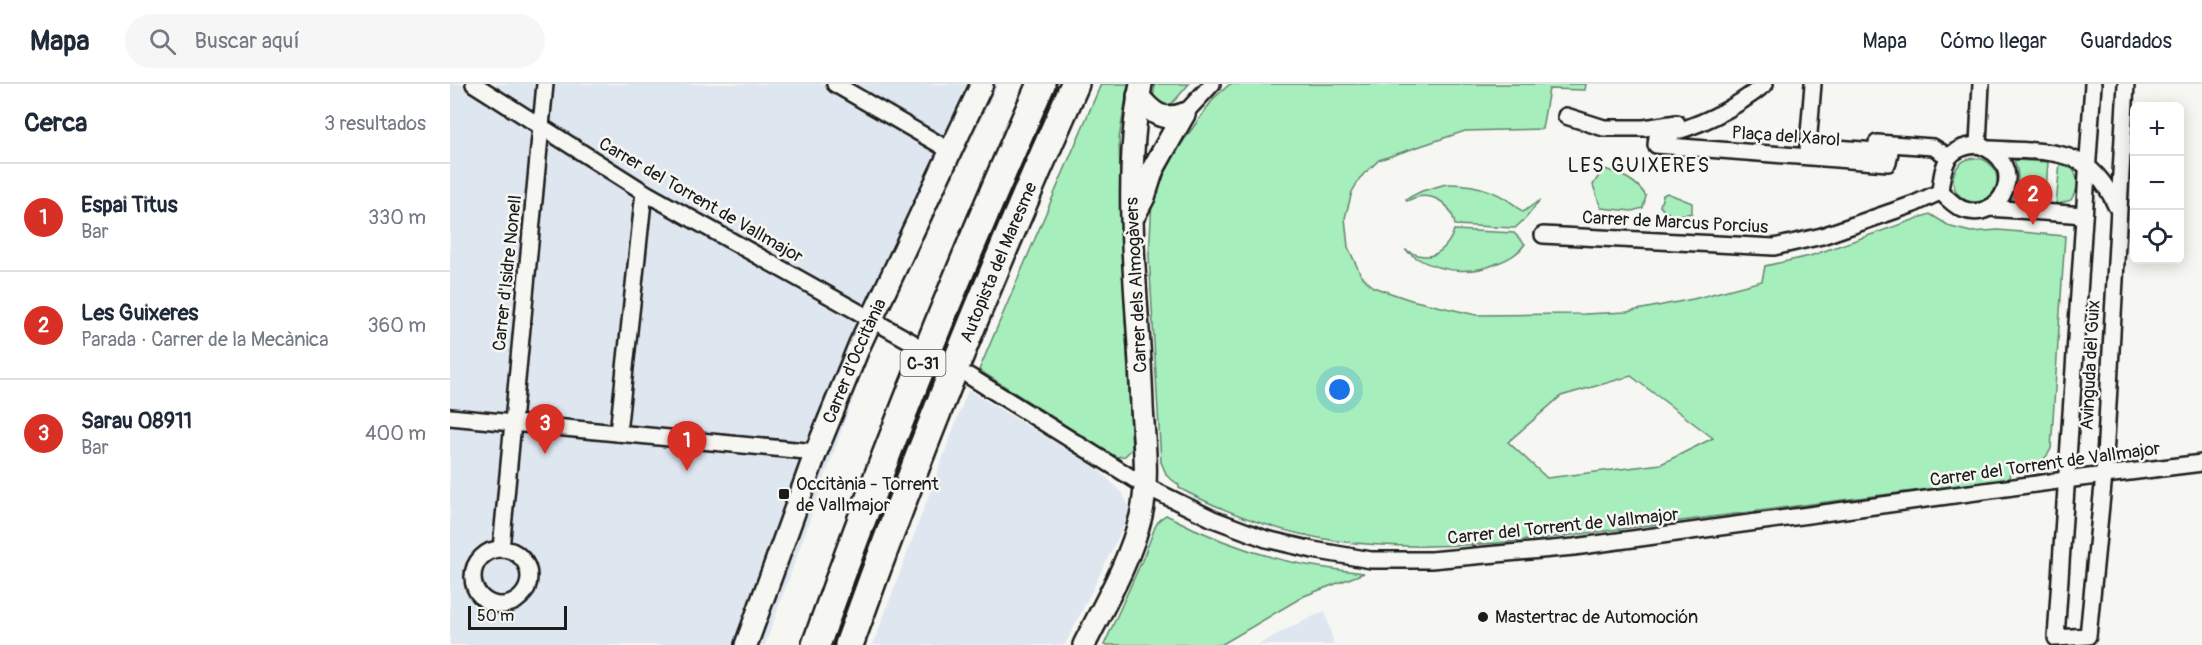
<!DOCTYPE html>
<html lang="es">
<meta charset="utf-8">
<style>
body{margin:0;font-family:Pangolin,sans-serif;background:#f6f6f7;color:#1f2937}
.controls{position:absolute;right:18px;top:18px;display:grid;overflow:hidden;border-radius:9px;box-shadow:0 3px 15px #0003}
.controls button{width:54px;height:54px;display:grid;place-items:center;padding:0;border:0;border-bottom:2px solid #e0e1e3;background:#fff;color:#1f2937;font:30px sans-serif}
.scale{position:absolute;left:18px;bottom:15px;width:99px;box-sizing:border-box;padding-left:6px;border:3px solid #1c1c1c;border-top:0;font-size:16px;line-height:21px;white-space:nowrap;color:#1c1c1c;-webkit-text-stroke:4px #f6f6f2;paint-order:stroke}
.you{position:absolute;left:890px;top:306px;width:21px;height:21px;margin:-15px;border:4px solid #fff;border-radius:50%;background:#1a73e8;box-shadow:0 0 0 9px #1a73e833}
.badge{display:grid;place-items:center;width:39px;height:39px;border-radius:50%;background:#d93025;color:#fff;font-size:20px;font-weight:700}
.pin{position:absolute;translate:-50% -50px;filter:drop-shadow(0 2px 3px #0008)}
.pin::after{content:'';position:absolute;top:32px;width:21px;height:18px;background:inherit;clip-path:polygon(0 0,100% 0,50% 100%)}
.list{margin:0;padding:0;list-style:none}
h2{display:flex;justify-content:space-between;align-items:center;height:78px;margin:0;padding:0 24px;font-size:26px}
h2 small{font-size:20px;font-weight:400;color:#747a83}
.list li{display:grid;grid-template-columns:39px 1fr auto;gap:18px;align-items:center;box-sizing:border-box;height:108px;padding:0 24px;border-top:2px solid #e0e1e3}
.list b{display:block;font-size:22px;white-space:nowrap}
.list p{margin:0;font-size:20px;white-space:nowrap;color:#747a83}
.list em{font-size:20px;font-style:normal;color:#747a83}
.icon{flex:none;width:33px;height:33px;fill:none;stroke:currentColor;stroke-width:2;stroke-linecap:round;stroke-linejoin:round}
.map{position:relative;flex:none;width:1752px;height:561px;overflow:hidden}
header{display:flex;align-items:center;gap:36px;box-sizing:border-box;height:84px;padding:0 30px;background:#fff;border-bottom:2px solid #e0e1e3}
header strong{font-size:28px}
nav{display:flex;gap:33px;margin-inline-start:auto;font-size:21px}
.search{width:420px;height:54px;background:#f6f6f7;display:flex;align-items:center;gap:15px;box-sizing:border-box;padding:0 21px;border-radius:33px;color:#747a83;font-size:22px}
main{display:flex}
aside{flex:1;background:#fff}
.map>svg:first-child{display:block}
.built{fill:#dee6f0}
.green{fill:#a6eebc;stroke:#61856c;stroke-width:1.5;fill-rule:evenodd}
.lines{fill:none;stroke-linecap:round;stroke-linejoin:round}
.street-casing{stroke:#1c1c1c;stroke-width:20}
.secondary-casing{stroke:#1c1c1c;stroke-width:26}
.highway-casing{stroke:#1c1c1c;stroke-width:32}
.street{stroke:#f6f6f2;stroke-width:15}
.secondary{stroke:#f6f6f2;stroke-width:21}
.highway{stroke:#f6f6f2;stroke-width:27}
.poi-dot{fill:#1c1c1c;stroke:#f6f6f2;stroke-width:2}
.labels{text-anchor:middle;stroke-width:5;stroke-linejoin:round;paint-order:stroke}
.shield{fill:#f6f6f2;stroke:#5d5d5c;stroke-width:1.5}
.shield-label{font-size:16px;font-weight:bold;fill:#1c1c1c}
.street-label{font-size:18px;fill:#1c1c1c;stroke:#f6f6f2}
.poi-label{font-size:18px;fill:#1c1c1c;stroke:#f6f6f2;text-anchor:start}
.neighbourhood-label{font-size:20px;letter-spacing:1.5px;fill:#1c1c1c;stroke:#f6f6f2}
</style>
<header>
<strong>Mapa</strong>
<div class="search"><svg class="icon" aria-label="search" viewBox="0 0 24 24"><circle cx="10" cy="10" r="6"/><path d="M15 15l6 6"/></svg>Buscar aquí</div>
<nav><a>Mapa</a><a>Cómo llegar</a><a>Guardados</a></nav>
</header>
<main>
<aside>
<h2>Cerca<small>3 resultados</small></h2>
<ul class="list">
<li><span class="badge">1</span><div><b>Espai Titus</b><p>Bar</p></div><em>330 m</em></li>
<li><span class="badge">2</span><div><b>Les Guixeres</b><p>Parada · Carrer de la Mecànica</p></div><em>360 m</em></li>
<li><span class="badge">3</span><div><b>Sarau 08911</b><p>Bar</p></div><em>400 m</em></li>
</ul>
</aside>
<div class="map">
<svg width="1752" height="561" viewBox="0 0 1752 561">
<rect width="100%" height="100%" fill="#f6f6f2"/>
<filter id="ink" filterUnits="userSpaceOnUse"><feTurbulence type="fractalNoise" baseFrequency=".0167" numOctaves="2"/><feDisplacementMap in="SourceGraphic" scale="12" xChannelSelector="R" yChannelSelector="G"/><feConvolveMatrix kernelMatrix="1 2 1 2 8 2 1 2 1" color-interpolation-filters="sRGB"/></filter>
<g filter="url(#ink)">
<!-- built -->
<g class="built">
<path d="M0,0H548L419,270L315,561H0Z"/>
<path d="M518,306L647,384L673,410L679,423V430L675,439L615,561H423Z"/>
<path d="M875,527L884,561H808L837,545Z"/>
</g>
<!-- green -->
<g class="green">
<path d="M651,0H678L669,55L673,193L682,365L675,372L665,373L529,286Z"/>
<path d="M705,0H739C727,12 719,32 703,15Z"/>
<path d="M780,0H1136L1135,6L1099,5L1092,45L1015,47L929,76L910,94L902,108L895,134L898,163L911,191L923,203L961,216L1026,231L1134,230L1177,228L1243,215L1312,197L1315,182L1360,172L1480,130L1501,143L1521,148L1548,146L1615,152L1601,365C1592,383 1578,385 1560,388L1559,395C1450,408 1340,423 1231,437C1119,451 999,472 887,457C832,449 778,430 729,404V401L717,392L711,378L699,172L702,115L727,66L764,14ZM1181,292L1263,354L1211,380L1097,394L1058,358L1111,312Z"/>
<circle cx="1525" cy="96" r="22"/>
<path d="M1564,76L1598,78L1595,120L1561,118C1569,104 1570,90 1564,76Z"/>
<path d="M1610,78L1624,86L1629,101L1621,116L1606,121Z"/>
<path d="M1155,85C1172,91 1186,96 1196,112L1193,124L1182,127L1151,124L1143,101L1151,88Z"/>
<path d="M996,100C1026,99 1051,107 1073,128L1090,116L1076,134L1065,144L1005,141C1001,117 979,105 957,117L956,115L972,107Z"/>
<path d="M1217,109L1242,119V129C1231,132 1216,132 1210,122L1213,111Z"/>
<path d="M1004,146L1064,149L1075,160C1069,169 1059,175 1048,179C1017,193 981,187 955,166C958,167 963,170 968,171C986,176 999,162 1004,146Z"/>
<path d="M716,431C756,452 797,468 841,478C865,483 889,486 914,489L854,512L771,561H654L694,472L705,443L709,436Z"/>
</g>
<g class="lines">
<defs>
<g id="street">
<path d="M24,0L194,108L462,258"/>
<path d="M385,0L499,66"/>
<path d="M1315,0C1282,27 1248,43 1207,53L1206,61L1438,79L1440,68L1358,62L1363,0"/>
<path d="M1643,0L1606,554L1638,552L1654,391L1676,0"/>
<path d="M734,30L762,0"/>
<path d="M1116,32L1154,44H1194L1227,39"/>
<path d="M1427,59L1483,63L1499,73"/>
<path d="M1528,61C1582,79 1551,141 1512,125C1503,121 1497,113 1490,108C1493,80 1496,63 1528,61Z"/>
<path d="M1528,61L1531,0"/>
<path d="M1541,65C1599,69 1639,60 1666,122"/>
<path d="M1539,124L1634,131"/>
<path d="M1093,151L1324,163L1372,152L1464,120L1490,108"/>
<path d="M519,292L695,402L763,435L816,455L863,466L921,476H981L1124,463L1615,396L1752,379"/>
<path d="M0,333L366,368"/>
<path d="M168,349L194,108"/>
<path d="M51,465L95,0"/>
<circle cx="51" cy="493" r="28"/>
</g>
<g id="secondary">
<path d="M688,12C702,29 712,38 734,30"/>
<path d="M685,130L694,113L703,85L734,30"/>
<path id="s1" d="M296,561L366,368L410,260L532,0"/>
<path d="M634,561C655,519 680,477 691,432C699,397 694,358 692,323C689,215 671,107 691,0"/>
</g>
<g id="highway">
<path d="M366,561C433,371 509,184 591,0"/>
<path id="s2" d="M399,561C467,371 543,184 625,0"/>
</g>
</defs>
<!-- street casing -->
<use href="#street" class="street-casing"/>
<!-- secondary casing -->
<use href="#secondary" class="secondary-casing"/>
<!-- highway casing -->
<use href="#highway" class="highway-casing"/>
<!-- street -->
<use href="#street" class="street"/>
<!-- secondary -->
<use href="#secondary" class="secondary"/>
<!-- highway -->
<use href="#highway" class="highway"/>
</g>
</g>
<!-- markers -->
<g class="poi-dot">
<rect x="328" y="404" width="12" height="12" rx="3"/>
<circle cx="1033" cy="533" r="6"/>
</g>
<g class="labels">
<!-- shield labels -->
<rect class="shield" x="450.5" y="266" width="45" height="26" rx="4.5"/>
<g class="shield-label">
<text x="473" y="285">C-31</text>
</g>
<!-- street labels -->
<g class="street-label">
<text transform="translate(1336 52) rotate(4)" y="6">Plaça del Xarol</text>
<text transform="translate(251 116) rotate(30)" y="6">Carrer del Torrent de Vallmajor</text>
<text transform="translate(1225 138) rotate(3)" y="6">Carrer de Marcus Porcius</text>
<text dy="6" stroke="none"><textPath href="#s2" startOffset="411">Autopista del Maresme</textPath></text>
<text transform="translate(57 189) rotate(-84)" y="6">Carrer d'Isidre Nonell</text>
<text transform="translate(686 201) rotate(-93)" y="6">Carrer dels Almogàvers</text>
<text dy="6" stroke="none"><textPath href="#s1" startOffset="304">Carrer d'Occitània</textPath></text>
<text transform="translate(1640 281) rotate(-87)" y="6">Avinguda del Guix</text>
<text transform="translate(1595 380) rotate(-8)" y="6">Carrer del Torrent de Vallmajor</text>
<text transform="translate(1113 442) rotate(-6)" y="6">Carrer del Torrent de Vallmajor</text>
</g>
<!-- poi labels -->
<g class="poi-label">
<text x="346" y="406">Occitània - Torrent<tspan x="346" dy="21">de Vallmajor</tspan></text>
<text x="1045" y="539">Mastertrac de Automoción</text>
</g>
<!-- neighbourhood labels -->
<g class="neighbourhood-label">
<text x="1189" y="88">LES GUIXERES</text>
</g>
</g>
</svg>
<div class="controls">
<button>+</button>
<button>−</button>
<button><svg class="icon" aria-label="locate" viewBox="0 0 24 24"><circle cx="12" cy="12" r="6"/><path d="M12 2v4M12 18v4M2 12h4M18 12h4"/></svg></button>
</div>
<div class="scale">50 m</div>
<div class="you"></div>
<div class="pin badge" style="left:237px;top:387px">1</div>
<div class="pin badge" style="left:1583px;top:141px">2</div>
<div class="pin badge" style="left:95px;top:370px">3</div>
</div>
</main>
